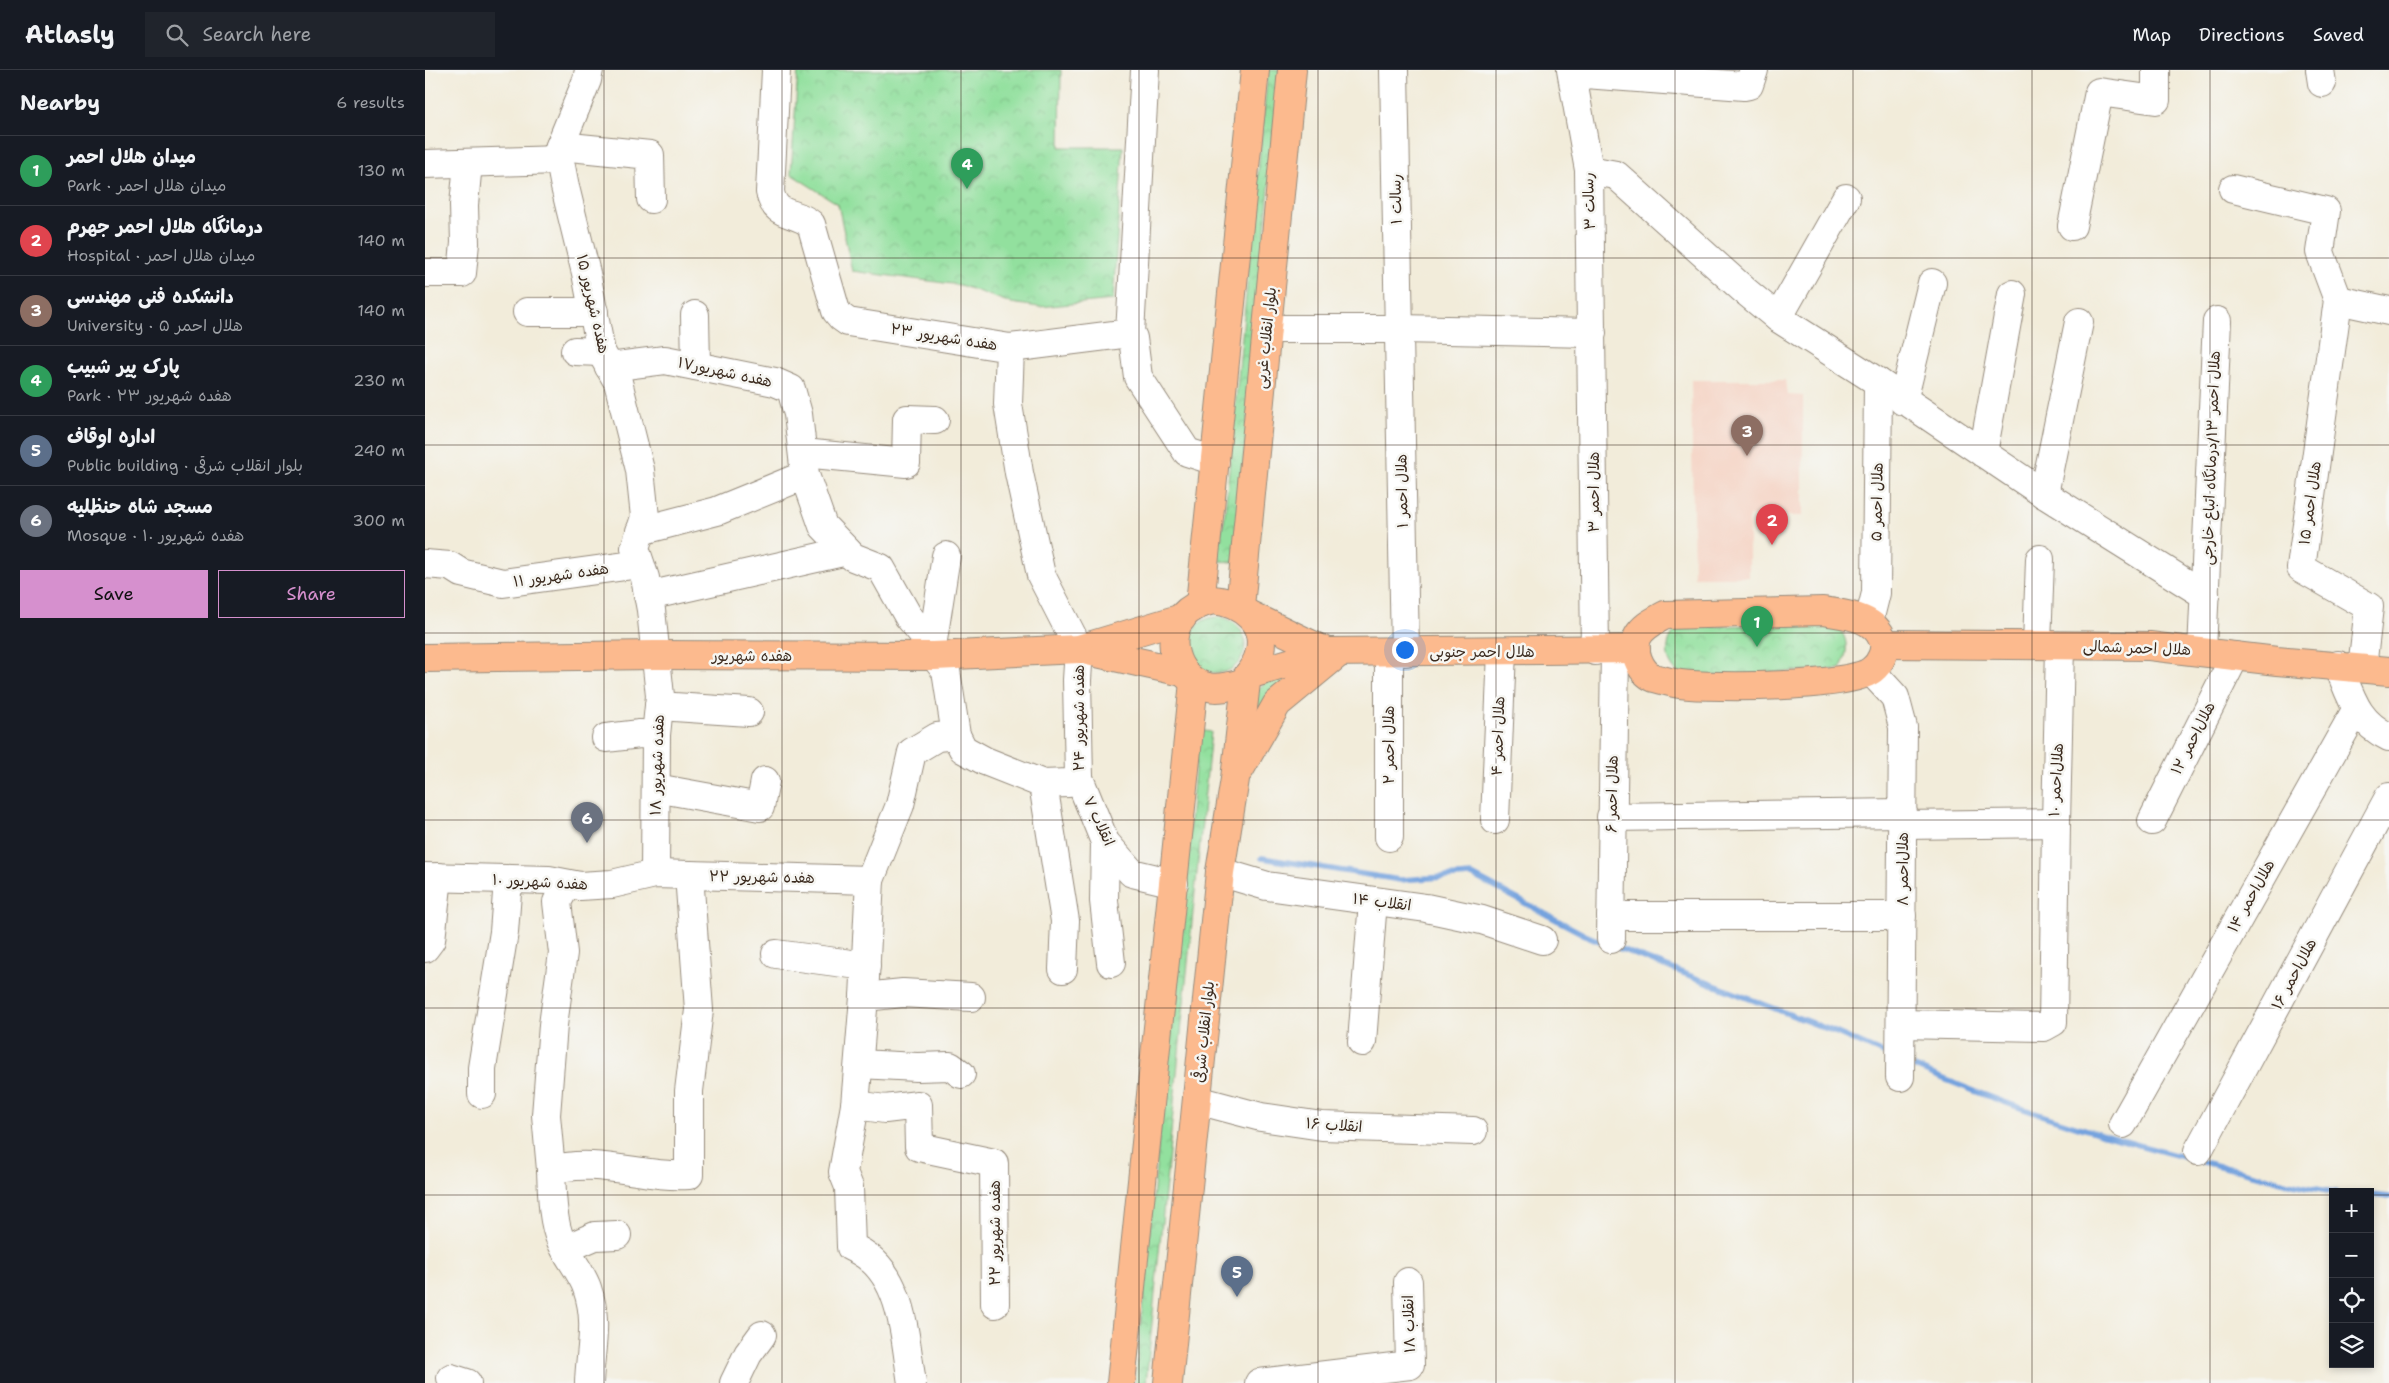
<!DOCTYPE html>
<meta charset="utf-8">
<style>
body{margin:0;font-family:"Shantell Sans","Playpen Sans Arabic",sans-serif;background:#20242c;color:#f1f3f6}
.controls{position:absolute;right:15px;bottom:15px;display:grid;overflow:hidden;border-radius:0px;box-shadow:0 2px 8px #0003}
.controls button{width:45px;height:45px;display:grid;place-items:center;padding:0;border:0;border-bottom:1px solid #363941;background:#171b24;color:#f1f3f6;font:25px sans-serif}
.you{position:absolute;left:979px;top:579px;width:18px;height:18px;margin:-12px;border:4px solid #fff;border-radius:50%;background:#1a73e8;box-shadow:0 0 0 8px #1a73e833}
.badge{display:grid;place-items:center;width:32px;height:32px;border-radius:50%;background:#d690ce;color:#fff;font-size:16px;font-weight:700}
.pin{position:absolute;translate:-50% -41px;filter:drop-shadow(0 1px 2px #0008)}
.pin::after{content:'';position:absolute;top:26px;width:18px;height:15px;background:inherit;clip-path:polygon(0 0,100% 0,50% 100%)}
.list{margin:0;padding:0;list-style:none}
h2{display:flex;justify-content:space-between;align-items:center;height:65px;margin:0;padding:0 20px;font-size:21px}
h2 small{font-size:16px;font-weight:400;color:#9ea1a6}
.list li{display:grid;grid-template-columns:32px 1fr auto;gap:15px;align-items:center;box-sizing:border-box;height:70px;padding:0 20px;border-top:1px solid #363941}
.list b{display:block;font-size:19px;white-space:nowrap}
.list p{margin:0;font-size:16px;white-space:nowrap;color:#9ea1a6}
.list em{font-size:16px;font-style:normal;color:#9ea1a6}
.actions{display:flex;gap:10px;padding:15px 20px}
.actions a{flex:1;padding:11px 0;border:1px solid #d690ce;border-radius:0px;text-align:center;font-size:18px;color:#d690ce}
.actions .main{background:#d690ce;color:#111}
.icon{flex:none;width:28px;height:28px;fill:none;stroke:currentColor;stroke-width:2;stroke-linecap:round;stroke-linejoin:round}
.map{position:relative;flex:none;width:1964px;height:1313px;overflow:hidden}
header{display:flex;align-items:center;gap:30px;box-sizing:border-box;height:70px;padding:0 25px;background:#171b24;border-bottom:1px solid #363941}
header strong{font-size:24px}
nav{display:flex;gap:28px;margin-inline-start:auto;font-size:18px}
.search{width:350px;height:45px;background:#20242c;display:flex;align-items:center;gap:12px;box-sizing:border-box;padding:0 18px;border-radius:0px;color:#9ea1a6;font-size:19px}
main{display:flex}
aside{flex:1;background:#171b24}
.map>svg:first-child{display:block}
.built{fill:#f5d2c2}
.grass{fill:url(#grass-tufts);stroke:#66855e}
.park{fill:url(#park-crowns);stroke:#66855e}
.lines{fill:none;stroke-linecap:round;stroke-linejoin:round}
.stream{stroke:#75a3de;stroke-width:5.5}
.minor-casing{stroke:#968b7c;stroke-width:30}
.major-casing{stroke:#968b7c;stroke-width:30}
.minor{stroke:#fff;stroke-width:28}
.major{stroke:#fcba8e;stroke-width:28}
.grid{fill:none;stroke:#3b2a1e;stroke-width:1;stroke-opacity:0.55}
.labels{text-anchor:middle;stroke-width:5;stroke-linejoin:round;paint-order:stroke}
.street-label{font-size:15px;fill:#3b2a1e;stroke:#f6f6f2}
</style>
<header>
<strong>Atlasly</strong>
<div class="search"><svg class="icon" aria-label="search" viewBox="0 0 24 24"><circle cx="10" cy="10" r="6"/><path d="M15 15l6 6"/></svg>Search here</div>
<nav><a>Map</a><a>Directions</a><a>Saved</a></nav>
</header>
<main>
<aside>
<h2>Nearby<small>6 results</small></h2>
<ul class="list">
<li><span class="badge" style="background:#2e9e5b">1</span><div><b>میدان هلال احمر</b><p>Park · میدان هلال احمر</p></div><em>130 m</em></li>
<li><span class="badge" style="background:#e0444e">2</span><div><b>درمانگاه هلال احمر جهرم</b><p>Hospital · میدان هلال احمر</p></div><em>140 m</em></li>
<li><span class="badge" style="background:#8d6e63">3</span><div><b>دانشکده فنی مهندسی</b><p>University · هلال احمر ۵</p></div><em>140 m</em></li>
<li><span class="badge" style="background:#2e9e5b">4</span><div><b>پارک پیر شبیب</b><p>Park · هفده شهریور ۲۳</p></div><em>230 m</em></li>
<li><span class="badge" style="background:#5c6f8a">5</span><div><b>اداره اوقاف</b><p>Public building · بلوار انقلاب شرقی</p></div><em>240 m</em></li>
<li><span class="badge" style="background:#6b7280">6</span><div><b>مسجد شاه حنظلیه</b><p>Mosque · هفده شهریور ۱۰</p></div><em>300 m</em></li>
</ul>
<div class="actions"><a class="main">Save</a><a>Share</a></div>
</aside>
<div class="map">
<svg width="1964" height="1313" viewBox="0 0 1964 1313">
<defs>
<pattern id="grass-tufts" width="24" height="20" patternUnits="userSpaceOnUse" patternTransform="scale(1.25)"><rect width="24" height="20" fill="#92e09e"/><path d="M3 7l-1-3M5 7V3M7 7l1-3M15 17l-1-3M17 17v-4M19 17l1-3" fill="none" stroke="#7fc088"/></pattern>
<pattern id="park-crowns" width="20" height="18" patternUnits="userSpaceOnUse" patternTransform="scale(1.25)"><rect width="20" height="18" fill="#92e09e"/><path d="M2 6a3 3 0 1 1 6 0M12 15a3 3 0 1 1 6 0" fill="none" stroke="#7fc088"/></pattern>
</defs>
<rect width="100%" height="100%" fill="#f6f6f2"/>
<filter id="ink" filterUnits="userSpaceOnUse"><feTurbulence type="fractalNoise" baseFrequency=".02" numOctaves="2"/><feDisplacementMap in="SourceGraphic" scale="10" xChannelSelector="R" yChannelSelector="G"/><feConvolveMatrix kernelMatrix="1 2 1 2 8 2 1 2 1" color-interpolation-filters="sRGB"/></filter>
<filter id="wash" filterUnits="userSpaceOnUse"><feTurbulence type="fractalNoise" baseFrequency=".0096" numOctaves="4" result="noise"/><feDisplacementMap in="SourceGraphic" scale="20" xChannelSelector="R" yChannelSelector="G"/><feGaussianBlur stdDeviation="1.12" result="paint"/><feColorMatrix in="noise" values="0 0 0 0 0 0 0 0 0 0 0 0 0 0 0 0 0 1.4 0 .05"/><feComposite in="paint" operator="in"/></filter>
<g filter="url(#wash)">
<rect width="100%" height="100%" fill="#f2ecda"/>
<!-- built -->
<path class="built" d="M1266,310H1360L1362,325L1378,326V446H1324V507H1269Z"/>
<!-- grass -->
<path class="grass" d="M875,597L815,668L831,622L844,608Z"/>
<!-- park -->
<g class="park">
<path d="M373,0H636L635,77H698L688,230L614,237L586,233L535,215L427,201L413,134L366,104Z"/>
<path d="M843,0H855L809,492L788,491L799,452Z"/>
<circle cx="792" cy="575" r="28"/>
<path d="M1405,552C1424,562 1425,581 1415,599L1266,607C1261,605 1254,604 1251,601C1238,588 1241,569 1253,558Z"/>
<path d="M774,660L786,662L721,1313H710Z"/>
</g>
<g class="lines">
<!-- stream -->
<g class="stream">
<path d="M837,788L975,810L1047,805L1160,865L1179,873"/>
<path d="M1188,876L1405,960L1467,987"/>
<path d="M1483,994C1586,1039 1694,1072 1803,1098C1839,1106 1875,1118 1911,1122"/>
<path d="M1945,1125L1964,1127"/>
</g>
</g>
</g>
<g filter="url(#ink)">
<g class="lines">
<defs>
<g id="minor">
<path d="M164,0L162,10L133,81L140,117L161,203L176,282L193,312L215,400L220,447L210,478L220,508L226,540L235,626L231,665L230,804"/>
<path d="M351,0L345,122C350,148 369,140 386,154L411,241L416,247L423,252L585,278L583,334L594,403L616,505L654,579L652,610L654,708L643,713L618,714"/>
<path d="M969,0L980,582"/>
<path d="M1146,0L1164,100L1170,581"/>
<path d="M1895,0L1897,13"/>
<path d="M1147,3L1319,16L1324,15L1329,0"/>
<path d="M135,76L225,85L226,129"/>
<path d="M0,94L135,90"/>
<path d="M1164,100L1191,105L1319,220L1353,248L1453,312L1619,424L1780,525"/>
<path d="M1808,119L1901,141L1895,182L1913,230L1876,498L1944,537L1937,598"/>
<path d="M1647,156L1674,22L1731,30V0"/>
<path d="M0,203H37L40,173L39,135L43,93"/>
<path d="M1913,230L1964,241"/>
<path d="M102,242H169"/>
<path d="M270,245L271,296"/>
<path d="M1353,248L1421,128"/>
<path d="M842,259H974L1167,263"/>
<path d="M705,263L720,0"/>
<path d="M585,278L705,263L708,268L713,307L762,382L790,391"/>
<path d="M150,281L176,282"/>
<path d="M1478,331L1507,213"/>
<path d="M378,383L481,393L482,349L510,350"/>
<path d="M1558,383L1587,224"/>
<path d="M1619,424L1654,252"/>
<path d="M215,461L292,441L380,405"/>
<path d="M0,494L25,496L36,503L78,513L215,494"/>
<path d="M223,526L422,481"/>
<path d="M1444,551L1451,523L1453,312"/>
<path d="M1612,575L1615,489"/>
<path d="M1777,581L1792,251"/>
<path d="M509,586L508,570L521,486"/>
<path d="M1913,595C1926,626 1931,652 1964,667"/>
<path d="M1446,601L1470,627L1478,657L1475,1007"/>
<path d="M234,636L324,642"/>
<path d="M531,665L538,679L560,691L618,714L640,851L638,899"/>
<path d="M181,668L215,664L231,665"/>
<path d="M654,708L680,772L707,803L749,813"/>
<path d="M231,718L335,737L340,711"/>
<path d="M1186,747L1478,743"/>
<path d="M1070,750L1077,581"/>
<path d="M1727,751L1810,586"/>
<path d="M1478,755L1631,753L1635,576"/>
<path d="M964,767V582"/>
<path d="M680,772L679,831L686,893"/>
<path d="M795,802L842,816L1001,838L1057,850L1117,870"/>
<path d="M0,807L124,810L155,816L187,814L230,804L445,810L475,735L487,682L512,667L531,665L521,601L509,586L498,564L483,546L456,498L428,487L398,456L380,405L373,344L366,319L350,312L240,290L184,297"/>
<path d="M445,810L439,927L430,1035L418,1102L424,1117L426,1177C478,1198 479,1264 487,1313"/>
<path d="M142,814L132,832L138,883L128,955L121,1045L126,1100C173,1087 218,1108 264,1105V1021L274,940L264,805"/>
<path d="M1186,846H1477"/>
<path d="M1186,869L1190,580"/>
<path d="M0,878L6,870L13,807"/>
<path d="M351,884L441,896"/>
<path d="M439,927L478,923L546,927"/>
<path d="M1476,954L1619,957L1628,952L1631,753"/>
<path d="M937,972L948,831"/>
<path d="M434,994L492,997L525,996L536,1004"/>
<path d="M57,1024V998L79,862L83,810"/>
<path d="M772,1030L836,1047L897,1056L1048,1061"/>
<path d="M430,1035L460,1039L493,1035L494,1077L569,1093L570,1234"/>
<path d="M1698,1054L1931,640"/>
<path d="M1773,1081L1964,727"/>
<path d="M126,1100C127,1122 127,1151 136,1171C143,1187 157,1203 162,1218C174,1253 165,1279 164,1313"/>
<path d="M140,1179L170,1166L192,1165"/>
<path d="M26,1308L42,1313"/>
<path d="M309,1313L323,1284L337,1265"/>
<path d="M834,1313L985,1295L983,1212"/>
</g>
<g id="major">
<path d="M788,530C818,533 845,555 833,588C830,597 823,603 821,612C809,615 795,620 783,617C749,610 736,563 763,541C771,535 779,532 788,530Z"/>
<path d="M775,534L830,0"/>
<path d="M815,537L867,0"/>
<path d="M1398,541C1421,545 1449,546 1458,570C1462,580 1455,594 1447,600C1425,618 1287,618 1255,614C1247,613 1237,610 1229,608C1215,602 1206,580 1213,566C1219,555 1230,551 1240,545Z"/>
<path d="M757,548L654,579L758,602"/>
<path d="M1460,574L1724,576L1852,591L1964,601"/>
<path d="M902,582L1211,579"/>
<path d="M0,588L230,585L509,586L654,579"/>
<path d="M823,605L902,582L825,545"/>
<path d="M815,699L852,634L915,582"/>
<path d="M696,1313L769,612"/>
<path d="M743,1313L795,802L810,709L821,612"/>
</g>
</defs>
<!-- minor casing -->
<use href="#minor" class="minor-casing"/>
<!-- major casing -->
<use href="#major" class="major-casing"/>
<!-- minor -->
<use href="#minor" class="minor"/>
<!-- major -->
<use href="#major" class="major"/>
</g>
</g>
<!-- grid -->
<path class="grid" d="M179,0V1313M357,0V1313M536,0V1313M714,0V1313M893,0V1313M1071,0V1313M1250,0V1313M1428,0V1313M1607,0V1313M1785,0V1313M0,188H1964M0,375H1964M0,563H1964M0,750H1964M0,938H1964M0,1125H1908M1945,1125H1964"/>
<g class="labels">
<!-- street labels -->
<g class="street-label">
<text transform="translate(971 129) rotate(-91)" y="5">رسالت ۱</text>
<text transform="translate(1164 131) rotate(-92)" y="5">رسالت ۳</text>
<text transform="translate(168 234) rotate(77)" y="5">هفده شهریور ۱۵</text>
<text transform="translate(519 267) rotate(9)" y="5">هفده شهریور ۲۳</text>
<text transform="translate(841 268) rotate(-84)" y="5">بلوار انقلاب غربی</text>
<text transform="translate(300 302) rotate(12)" y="5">هفده شهریور۱۷</text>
<text transform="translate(1786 388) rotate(-88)" y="5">هلال احمر ۱۳/درمانگاه اتباع خارجی</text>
<text transform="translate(977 421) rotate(-91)" y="5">هلال احمر ۱</text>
<text transform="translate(1169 422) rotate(-90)" y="5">هلال احمر ۳</text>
<text transform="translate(1452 432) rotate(-89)" y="5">هلال احمر ۵</text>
<text transform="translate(1885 433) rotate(-82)" y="5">هلال احمر ۱۵</text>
<text transform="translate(136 505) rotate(-8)" y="5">هفده شهریور ۱۱</text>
<text transform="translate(1712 578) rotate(2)" y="5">هلال احمر شمالی</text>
<text x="1057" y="587">هلال احمر جنوبی</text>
<text x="327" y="591">هفده شهریور</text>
<text transform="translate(654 648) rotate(-90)" y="5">هفده شهریور ۲۴</text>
<text transform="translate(1073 666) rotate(-88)" y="5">هلال احمر ۴</text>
<text transform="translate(1768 668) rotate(-63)" y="5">هلال‌احمر ۱۲</text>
<text transform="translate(964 675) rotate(-90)" y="5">هلال احمر ۲</text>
<text transform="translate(232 695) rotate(-88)" y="5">هفده شهریور ۱۸</text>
<text transform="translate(1631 710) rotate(-87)" y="5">هلال‌احمر ۱۰</text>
<text transform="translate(1187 724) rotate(-89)" y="5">هلال احمر ۶</text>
<text transform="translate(674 751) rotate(65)" y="5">انقلاب ۷</text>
<text transform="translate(1478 799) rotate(-90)" y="5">هلال‌احمر ۸</text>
<text transform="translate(337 807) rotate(1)" y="5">هفده شهریور ۲۲</text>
<text transform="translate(115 812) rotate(3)" y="5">هفده شهریور ۱۰</text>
<text transform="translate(1826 826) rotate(-61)" y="5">هلال‌احمر ۱۴</text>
<text transform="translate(957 832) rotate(7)" y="5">انقلاب ۱۴</text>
<text transform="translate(1869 904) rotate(-62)" y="5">هلال‌احمر ۱۶</text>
<text transform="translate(779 962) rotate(-84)" y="5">بلوار انقلاب شرقی</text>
<text transform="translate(909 1055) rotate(4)" y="5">انقلاب ۱۶</text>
<text transform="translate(570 1163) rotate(-90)" y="5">هفده شهریور ۲۲</text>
<text transform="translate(984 1254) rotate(-92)" y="5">انقلاب ۱۸</text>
</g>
</g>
</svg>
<div class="controls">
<button>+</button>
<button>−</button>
<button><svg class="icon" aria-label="locate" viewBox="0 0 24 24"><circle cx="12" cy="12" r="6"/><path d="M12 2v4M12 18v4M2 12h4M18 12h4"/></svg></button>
<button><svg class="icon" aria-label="layers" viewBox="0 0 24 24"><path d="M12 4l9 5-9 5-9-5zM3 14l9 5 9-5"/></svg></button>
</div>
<div class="you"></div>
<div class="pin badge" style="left:1332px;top:577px;background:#2e9e5b">1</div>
<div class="pin badge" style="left:1347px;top:475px;background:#e0444e">2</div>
<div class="pin badge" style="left:1322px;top:386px;background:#8d6e63">3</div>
<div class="pin badge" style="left:542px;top:119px;background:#2e9e5b">4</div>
<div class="pin badge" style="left:812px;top:1227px;background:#5c6f8a">5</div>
<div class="pin badge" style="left:162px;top:773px;background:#6b7280">6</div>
</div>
</main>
